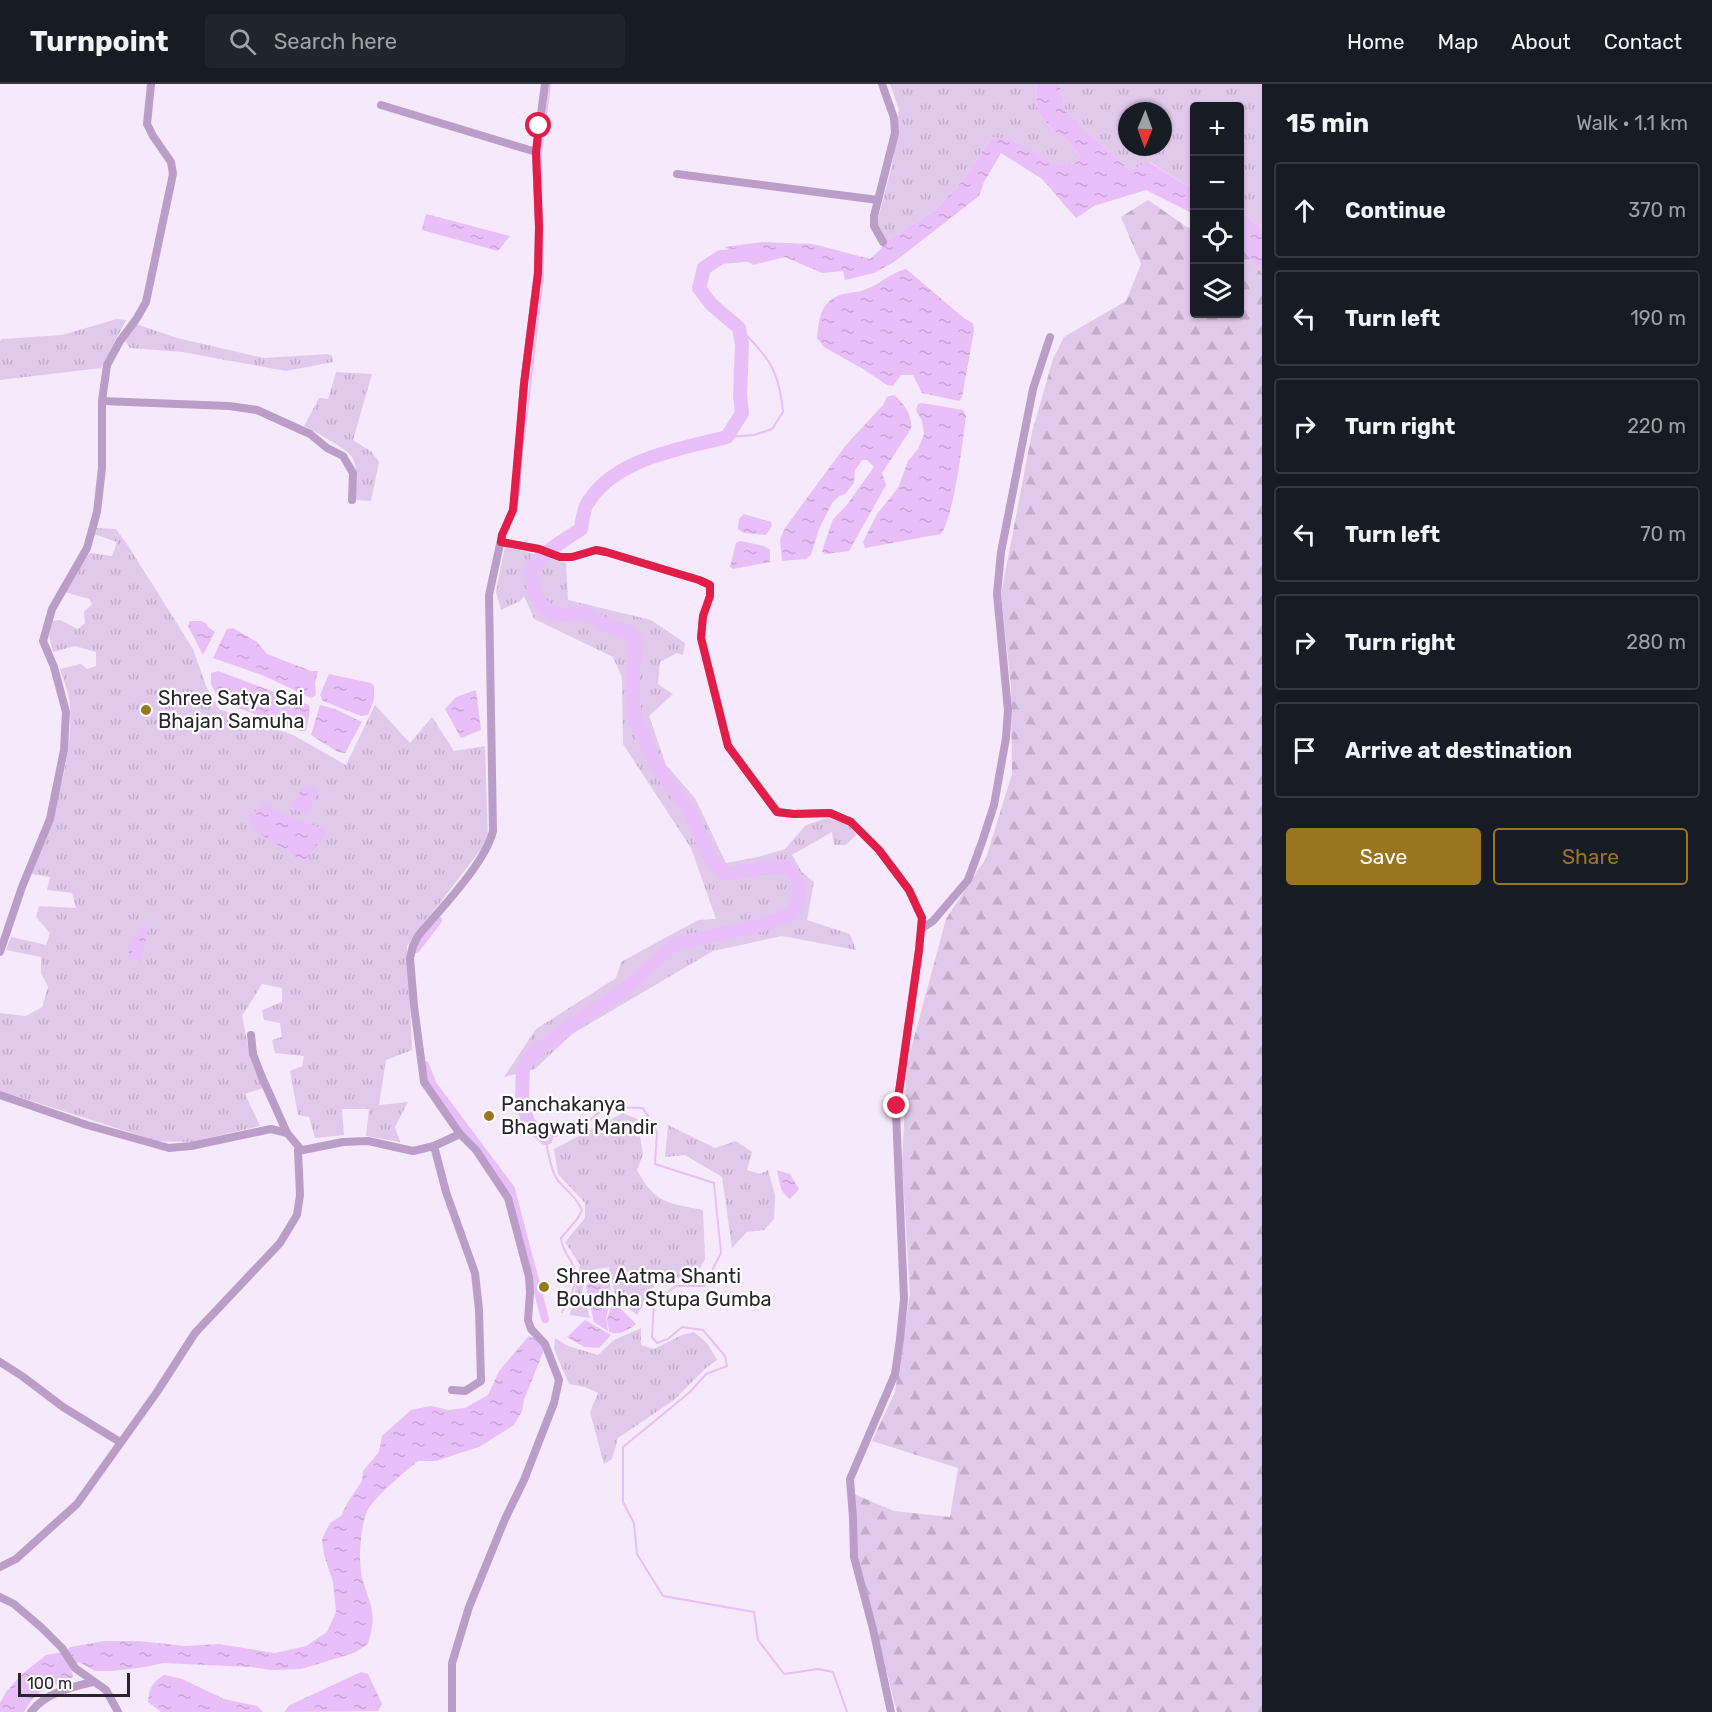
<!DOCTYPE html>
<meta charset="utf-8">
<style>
body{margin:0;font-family:Rubik,sans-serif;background:#20242c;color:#f1f3f6}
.controls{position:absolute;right:18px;top:18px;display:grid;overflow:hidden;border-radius:6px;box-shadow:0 2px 4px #0004}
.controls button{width:54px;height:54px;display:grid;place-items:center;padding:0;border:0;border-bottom:2px solid #363941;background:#171b24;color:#f1f3f6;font:30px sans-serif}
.compass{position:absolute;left:1118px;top:18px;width:54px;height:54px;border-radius:50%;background:#171b24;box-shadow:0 2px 4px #0004;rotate:181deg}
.scale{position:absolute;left:18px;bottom:15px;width:112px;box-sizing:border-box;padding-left:6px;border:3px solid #29242b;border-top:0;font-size:16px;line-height:21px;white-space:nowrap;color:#29242b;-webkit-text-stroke:4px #fff;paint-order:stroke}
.stop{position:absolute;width:18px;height:18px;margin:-14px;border:4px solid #e11d48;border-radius:50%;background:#fff}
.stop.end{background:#e11d48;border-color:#fff;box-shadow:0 2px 6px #0008}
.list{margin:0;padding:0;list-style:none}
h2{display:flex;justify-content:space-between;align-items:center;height:78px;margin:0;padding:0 24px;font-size:26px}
h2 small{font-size:20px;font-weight:400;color:#9ea1a6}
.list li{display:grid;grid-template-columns:39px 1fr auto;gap:18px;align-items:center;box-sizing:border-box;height:96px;margin:0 12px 12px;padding:0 12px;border:2px solid #363941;border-radius:6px}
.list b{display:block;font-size:22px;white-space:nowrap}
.list em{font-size:20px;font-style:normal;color:#9ea1a6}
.actions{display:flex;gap:12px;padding:18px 24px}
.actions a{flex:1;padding:14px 0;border:2px solid #9a7621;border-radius:6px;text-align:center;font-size:21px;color:#9a7621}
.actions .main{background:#9a7621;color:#fff}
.icon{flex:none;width:33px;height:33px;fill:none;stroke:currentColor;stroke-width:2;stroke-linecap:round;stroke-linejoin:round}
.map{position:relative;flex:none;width:1262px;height:1628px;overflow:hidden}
header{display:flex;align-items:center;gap:36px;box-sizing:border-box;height:84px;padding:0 30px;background:#171b24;border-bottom:2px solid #363941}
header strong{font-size:28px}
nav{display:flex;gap:33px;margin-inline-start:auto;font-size:21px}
.search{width:420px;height:54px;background:#20242c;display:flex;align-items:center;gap:15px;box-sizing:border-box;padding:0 21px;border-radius:6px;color:#9ea1a6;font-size:22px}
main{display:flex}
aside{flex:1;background:#171b24}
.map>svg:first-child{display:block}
.grass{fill:url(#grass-tufts);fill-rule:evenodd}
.forest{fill:url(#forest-firs)}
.water{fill:url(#water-ripples)}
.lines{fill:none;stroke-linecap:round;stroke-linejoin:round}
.stream{stroke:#e8bff8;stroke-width:2}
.canal{stroke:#e8bff8;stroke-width:8}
.river{stroke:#e8bff8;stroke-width:14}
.minor{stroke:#bb9ec8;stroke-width:8}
.route{stroke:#e11d48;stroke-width:8}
.poi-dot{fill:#9a7621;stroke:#fff;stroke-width:2}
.labels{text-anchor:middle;stroke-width:4.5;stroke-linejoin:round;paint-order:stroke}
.poi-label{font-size:20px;fill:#29242b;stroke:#fff;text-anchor:start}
</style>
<header>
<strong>Turnpoint</strong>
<div class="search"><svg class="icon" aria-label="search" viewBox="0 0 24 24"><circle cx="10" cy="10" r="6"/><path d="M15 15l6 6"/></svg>Search here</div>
<nav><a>Home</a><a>Map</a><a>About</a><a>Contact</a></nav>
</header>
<main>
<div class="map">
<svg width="1262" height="1628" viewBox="0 0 1262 1628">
<defs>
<pattern id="grass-tufts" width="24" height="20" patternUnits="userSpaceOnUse" patternTransform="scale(1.5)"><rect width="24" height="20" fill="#e1c9eb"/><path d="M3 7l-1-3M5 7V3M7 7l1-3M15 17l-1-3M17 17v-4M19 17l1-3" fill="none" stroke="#c1acca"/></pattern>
<pattern id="forest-firs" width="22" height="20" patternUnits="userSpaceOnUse" patternTransform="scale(1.5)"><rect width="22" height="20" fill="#e1c9eb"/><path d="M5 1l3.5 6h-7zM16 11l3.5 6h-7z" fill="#c1acca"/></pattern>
<pattern id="water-ripples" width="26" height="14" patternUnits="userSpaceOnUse" patternTransform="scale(1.5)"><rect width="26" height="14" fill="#e8bff8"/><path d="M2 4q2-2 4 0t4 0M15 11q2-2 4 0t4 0" fill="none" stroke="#c7a4d5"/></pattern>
</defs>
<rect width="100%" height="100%" fill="#f6e9fc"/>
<!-- grass -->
<g class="grass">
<path d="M890,0H1037C1031,45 1060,42 1080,72L1078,77C1055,89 1041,71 1021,60C1013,55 1001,55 992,53L958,102L935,126L886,157L878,144L877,138L892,82L899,26Z"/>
<path d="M1059,0H1262V144L1240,127V22H1194V106L1150,78L1130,86L1066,28ZM1127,27H1163V63H1127Z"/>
<path d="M117,235L126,236L101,284L0,296V257L2,255L62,251Z"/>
<path d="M136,240L177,254L264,274L328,270L332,272L333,278L286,287L182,268L130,264L125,257Z"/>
<path d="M336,288L372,290L353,356L372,368L379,378L371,417L355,416C356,403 359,385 352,373C346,364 315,348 304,342L319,314L328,315Z"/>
<path d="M96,444L116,445L127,460L193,565L206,602L219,625L293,651L346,681L375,621L410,659L432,633L454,667L485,662L488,756L407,862L412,966L386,976L379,1021L408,1018L395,1043L400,1058L366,1052L369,1025H342L344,1051L315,1054L309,1033L298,1031L290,987L302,982L304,972L275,969L272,956L282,953L280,939L264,936L262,926L282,918V904L262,900L242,932L251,977L263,1004L245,1010L260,1042L191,1058L157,1057L0,1007V929L26,932L42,923L48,903L41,889V873L6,866L11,853L46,861L50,849L36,833L39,822L76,824L72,809L47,806L50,793L31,790C51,737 74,678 70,621C69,609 64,597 60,585L81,580L87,585L96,582V568L75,562L53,568L49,552L52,537L60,536L78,545L85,539L84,528L92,520L89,515L65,508L81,479L90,469L112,472L117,458L94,450Z"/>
<path d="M505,462L566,479L568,516L651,536L685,559L683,571L677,569L660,578L658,600L673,610L649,632L666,681L695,714L726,779L758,773L785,765L806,741L827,734L851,741L856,751L846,761H834L832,748L792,771L802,788L814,798L807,836L850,850L856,866L782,852L713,867L572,950L535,985L504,993L536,945L616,894L621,878L698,836L716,835L691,764L623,660L622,593L613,573L534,535L524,512L520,517L501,526L496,508Z"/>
<path d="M623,1029L637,1035L643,1070L637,1086C655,1120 669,1119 703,1126L705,1175L695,1194L659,1193L637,1231L616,1215L609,1183L592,1186L582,1206L590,1234L570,1231L580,1181L565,1158L585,1134V1119L558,1090L554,1065Z"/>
<path d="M668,1041L715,1064L736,1057L752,1068L747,1086L760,1090L768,1086L775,1111L774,1135L764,1146L747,1148L732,1164L722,1093L685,1071L665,1073Z"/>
<path d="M641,1244V1261L654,1265L682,1251L694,1248L707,1259L717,1276L707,1283L674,1316L618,1354L612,1375L604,1380L590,1328L598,1309L585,1303L569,1300L554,1265L555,1254L568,1262L598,1271L614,1256Z"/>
</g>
<!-- forest -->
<path class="forest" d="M1148,116L1187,143L1194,145V230H1240V162L1262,189V1628H897L857,1472L854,1410L894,1427L950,1433L958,1384L872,1357L895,1308L910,1210L902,1078L907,980L946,835L986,774L1012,690L1011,602L1001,511L1032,348L1053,275L1064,253L1126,217L1141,180L1121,133Z"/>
<!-- water -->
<g class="water">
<path d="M1037,0H1059L1066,28L1130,86L1149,78L1194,106V130L1146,106L1094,122L1076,134L1042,95L1001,69L984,98L979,112L894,178L874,189L845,196L843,187L822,189L785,173L753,181L725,163L762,158L813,160L870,175L880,166L886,157L935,126L958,102L992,53C1001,55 1013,55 1021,60C1041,70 1055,89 1078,77L1080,72C1060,42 1031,45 1037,0Z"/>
<path d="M1240,127L1262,144V189L1240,162Z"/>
<path d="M426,130L510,152L498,167L422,146Z"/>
<path d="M906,185L965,235L973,239L974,247L962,313L959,317L922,309L913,291H901L893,302L887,301L863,285L824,263L817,254C819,236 820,218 840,211C848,208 856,209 864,206C879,201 890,189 906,185Z"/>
<path d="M894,311C904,319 913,332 911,345L882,389L886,401L849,467L825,470L822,467L833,435L846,422L874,383L867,376H862L855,386L854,399L845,410L839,412L832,419L819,445L811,471L806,475L782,477L780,455L785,444L846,361L883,321L887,313Z"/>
<path d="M922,319L963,326L966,332C963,356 954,432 941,450L865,464L863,458L877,430L898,404L908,377L918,365L924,350L922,337L916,326L918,320Z"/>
<path d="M744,430L771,438L772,442L766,451L744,449L738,445L739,435Z"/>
<path d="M740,457L764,462L770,466V478L733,485L730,483L736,459Z"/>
<path d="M190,537H201L207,540L208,543L215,548L203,571L188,542Z"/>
<path d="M233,544L257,558L267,570L311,587H318L315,599L316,611L311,614L262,591L213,574L227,545Z"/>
<path d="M218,587L309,621L310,626L306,647H300L220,617L211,600V589Z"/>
<path d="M329,590L371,599L374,602V615L368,631L361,632L323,617L320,611Z"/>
<path d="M476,606L481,646L461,654L445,625L456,613Z"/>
<path d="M320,621L335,625L362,638L345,669L338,668L311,651Z"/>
<path d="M306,700L318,707L308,730L293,725L291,720Z"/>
<path d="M264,720L285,731L324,745L326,750L305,776C298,775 297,774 292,770C275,757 256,754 249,732Z"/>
<path d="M141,842L149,843L140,877L129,873C129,862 126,854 137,850Z"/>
<path d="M777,1086L790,1090L799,1105L790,1115C779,1107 780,1099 777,1086Z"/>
<path d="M607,1188L612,1211L606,1233L608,1247L594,1238L586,1203L592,1190Z"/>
<path d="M613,1217L636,1240C628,1246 620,1252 609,1248L607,1235Z"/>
<path d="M585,1236L611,1251L599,1264L584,1263L567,1253Z"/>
<path d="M529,1252L535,1255L543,1263V1268L524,1316L522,1327L514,1341L479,1363L436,1377H418C404,1388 382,1407 371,1421C360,1434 358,1476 362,1493C370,1523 378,1526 368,1560L354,1569L301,1585L272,1586L251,1583L162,1579L146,1583L112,1587H95L79,1578L70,1582L73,1592C67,1601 56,1599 47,1604C36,1609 30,1618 24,1628H0V1619L6,1608L22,1590L46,1571L59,1569L71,1563L104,1557H139L185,1562L219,1560L275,1569L306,1562L327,1548L336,1528L333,1498L324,1471L322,1455L330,1439L341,1432L348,1418L362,1397L363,1387L379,1368L382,1352L411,1326L431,1322L449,1326L465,1324L488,1311L499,1287Z"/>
<path d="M361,1588L368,1590L382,1620L378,1627L284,1628L290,1621Z"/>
<path d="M164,1591L182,1595L224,1615L257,1622L263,1628H161L148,1618C149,1605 152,1598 164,1591Z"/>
</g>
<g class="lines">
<!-- stream -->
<g class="stream">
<path d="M727,353L754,351L772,345L783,328C779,286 769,273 739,244"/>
<path d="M524,355L543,193L541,69L550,0"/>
<path d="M562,1228C572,1213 581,1194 571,1177C566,1169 562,1163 561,1154L578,1134L582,1126C575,1112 571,1111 561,1100C552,1093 547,1066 546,1054L576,1047L606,1023L643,1024L657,1048L655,1080L714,1099L721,1169L704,1202H676L654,1218L652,1253L657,1259L668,1255L682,1243L703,1246L725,1272L727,1282L706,1290L690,1308L623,1363V1418L634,1439L637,1470L663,1512L754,1528L758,1556L784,1590L818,1585L833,1588L847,1628"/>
</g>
<!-- canal -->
<g class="canal">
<path d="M416,865L438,836"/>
<path d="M425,981L433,1001L511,1105L545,1235"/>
</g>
<!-- river -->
<path class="river" d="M546,1054L528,1039L522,1014L523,984L532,970L586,931L625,906L674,860L762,841L791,830L799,818L797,797L790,784L774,782L726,790L715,781L706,766L690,728L655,679L635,635L632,596L636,556L630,549L606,541L581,527C558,537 537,526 533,501C532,497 530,491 531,487C535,472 568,454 581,445C582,437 583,429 586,422C611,375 680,365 727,353L742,329L740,312L742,260L739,244L711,220L699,204L704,184L721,173L756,170"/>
<!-- minor -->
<g class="minor">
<path d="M882,0L894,34L895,49L874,132V142L883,158"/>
<path d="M381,21L536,68"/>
<path d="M677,90L878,116"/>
<path d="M102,317L229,322L257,326L310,350L327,364L343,372L353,389L352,416"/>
<path d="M501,458L539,465L560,473H572L596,466L606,468L699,496L710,501V512L703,532L701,554L728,662L777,728L793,730L830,729L851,738L879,766L909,806L922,834L919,866L896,1029L904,1215L900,1255L895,1290L850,1395L853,1434L854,1473L873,1545L891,1628"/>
<path d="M921,845L933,837L968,796L982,758L994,721L1006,654L1008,626L997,510L1001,468L1033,305L1050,253"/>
<path d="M0,868L22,803L50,735L64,666L66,628L54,583L43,557L52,525L87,464L97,428L102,384V317L107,281L120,257L137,234L146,218L173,90L171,78L153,52L147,40L151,0"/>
<path d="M251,951L253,970L261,991L287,1049L299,1063L298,1067"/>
<path d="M0,1011L87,1041L169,1064L191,1062L271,1045L287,1049"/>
<path d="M434,1062L446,1108L475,1189L479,1226L481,1297L465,1307L452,1306"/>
<path d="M0,1278L22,1292L63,1323L120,1358"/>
<path d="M0,1483L16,1475L77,1420L157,1308L195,1249L280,1159L297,1131L300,1111L298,1067L343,1058L368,1057L413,1067L434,1062L460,1050"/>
<path d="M0,1513L14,1520L42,1544L62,1564L75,1584L106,1606L118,1628"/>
<path d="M31,1628C45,1609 71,1603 93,1598"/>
<path d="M452,1628V1579L469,1523L505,1435L524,1396L554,1319L559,1296L545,1260L531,1245L528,1236L530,1209L529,1193L508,1114L476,1066L460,1050L424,998L414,922L410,874L413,862L418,852C440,825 485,780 493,747L489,511L502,451L513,426L516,406L524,299L538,189L539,143L536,68L545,0"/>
</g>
</g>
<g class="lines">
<!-- route -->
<path class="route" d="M539,42L536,68L539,143L538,189L524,300L513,426L502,451L501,458L539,465L560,473H572L596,466L606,468L699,496L710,501V512L703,532L701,554L728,662L777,728L794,730L830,729L851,738L879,766L909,806L922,834L919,866L897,1022"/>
</g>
<!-- markers -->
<g class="poi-dot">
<circle cx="146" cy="626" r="6"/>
<circle cx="489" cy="1032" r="6"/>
<circle cx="544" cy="1203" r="6"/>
</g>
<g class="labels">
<!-- poi labels -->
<g class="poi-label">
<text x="158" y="621">Shree Satya Sai<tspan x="158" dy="23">Bhajan Samuha</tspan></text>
<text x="501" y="1027">Panchakanya<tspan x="501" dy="23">Bhagwati Mandir</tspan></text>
<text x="556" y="1199">Shree Aatma Shanti<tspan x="556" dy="23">Boudhha Stupa Gumba</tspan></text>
</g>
</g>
</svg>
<div class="controls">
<button>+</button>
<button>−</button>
<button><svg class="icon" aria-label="locate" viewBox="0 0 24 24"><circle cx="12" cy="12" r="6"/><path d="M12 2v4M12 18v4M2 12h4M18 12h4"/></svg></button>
<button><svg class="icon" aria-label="layers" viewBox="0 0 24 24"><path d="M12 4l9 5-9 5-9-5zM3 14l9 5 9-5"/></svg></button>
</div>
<svg class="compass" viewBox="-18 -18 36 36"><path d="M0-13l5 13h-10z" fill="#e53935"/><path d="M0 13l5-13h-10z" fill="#9ea1a6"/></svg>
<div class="scale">100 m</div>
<div class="stop" style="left:539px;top:42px"></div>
<div class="stop end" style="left:897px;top:1022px"></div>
</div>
<aside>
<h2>15 min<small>Walk · 1.1 km</small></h2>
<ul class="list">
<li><svg class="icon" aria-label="ahead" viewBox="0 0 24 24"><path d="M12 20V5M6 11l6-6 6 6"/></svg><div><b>Continue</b></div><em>370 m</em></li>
<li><svg class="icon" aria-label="left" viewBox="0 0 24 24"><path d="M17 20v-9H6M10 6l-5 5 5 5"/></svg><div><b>Turn left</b></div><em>190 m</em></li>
<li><svg class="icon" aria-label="right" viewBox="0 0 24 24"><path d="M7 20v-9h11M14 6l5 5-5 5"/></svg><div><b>Turn right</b></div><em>220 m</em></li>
<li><svg class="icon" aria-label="left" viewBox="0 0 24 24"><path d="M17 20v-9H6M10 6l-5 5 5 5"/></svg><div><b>Turn left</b></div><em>70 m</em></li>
<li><svg class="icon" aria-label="right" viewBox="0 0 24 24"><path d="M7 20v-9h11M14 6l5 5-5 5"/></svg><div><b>Turn right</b></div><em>280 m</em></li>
<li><svg class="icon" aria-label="arrive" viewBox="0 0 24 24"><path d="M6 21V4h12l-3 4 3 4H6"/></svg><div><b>Arrive at destination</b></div></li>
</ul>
<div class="actions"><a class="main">Save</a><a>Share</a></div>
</aside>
</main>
